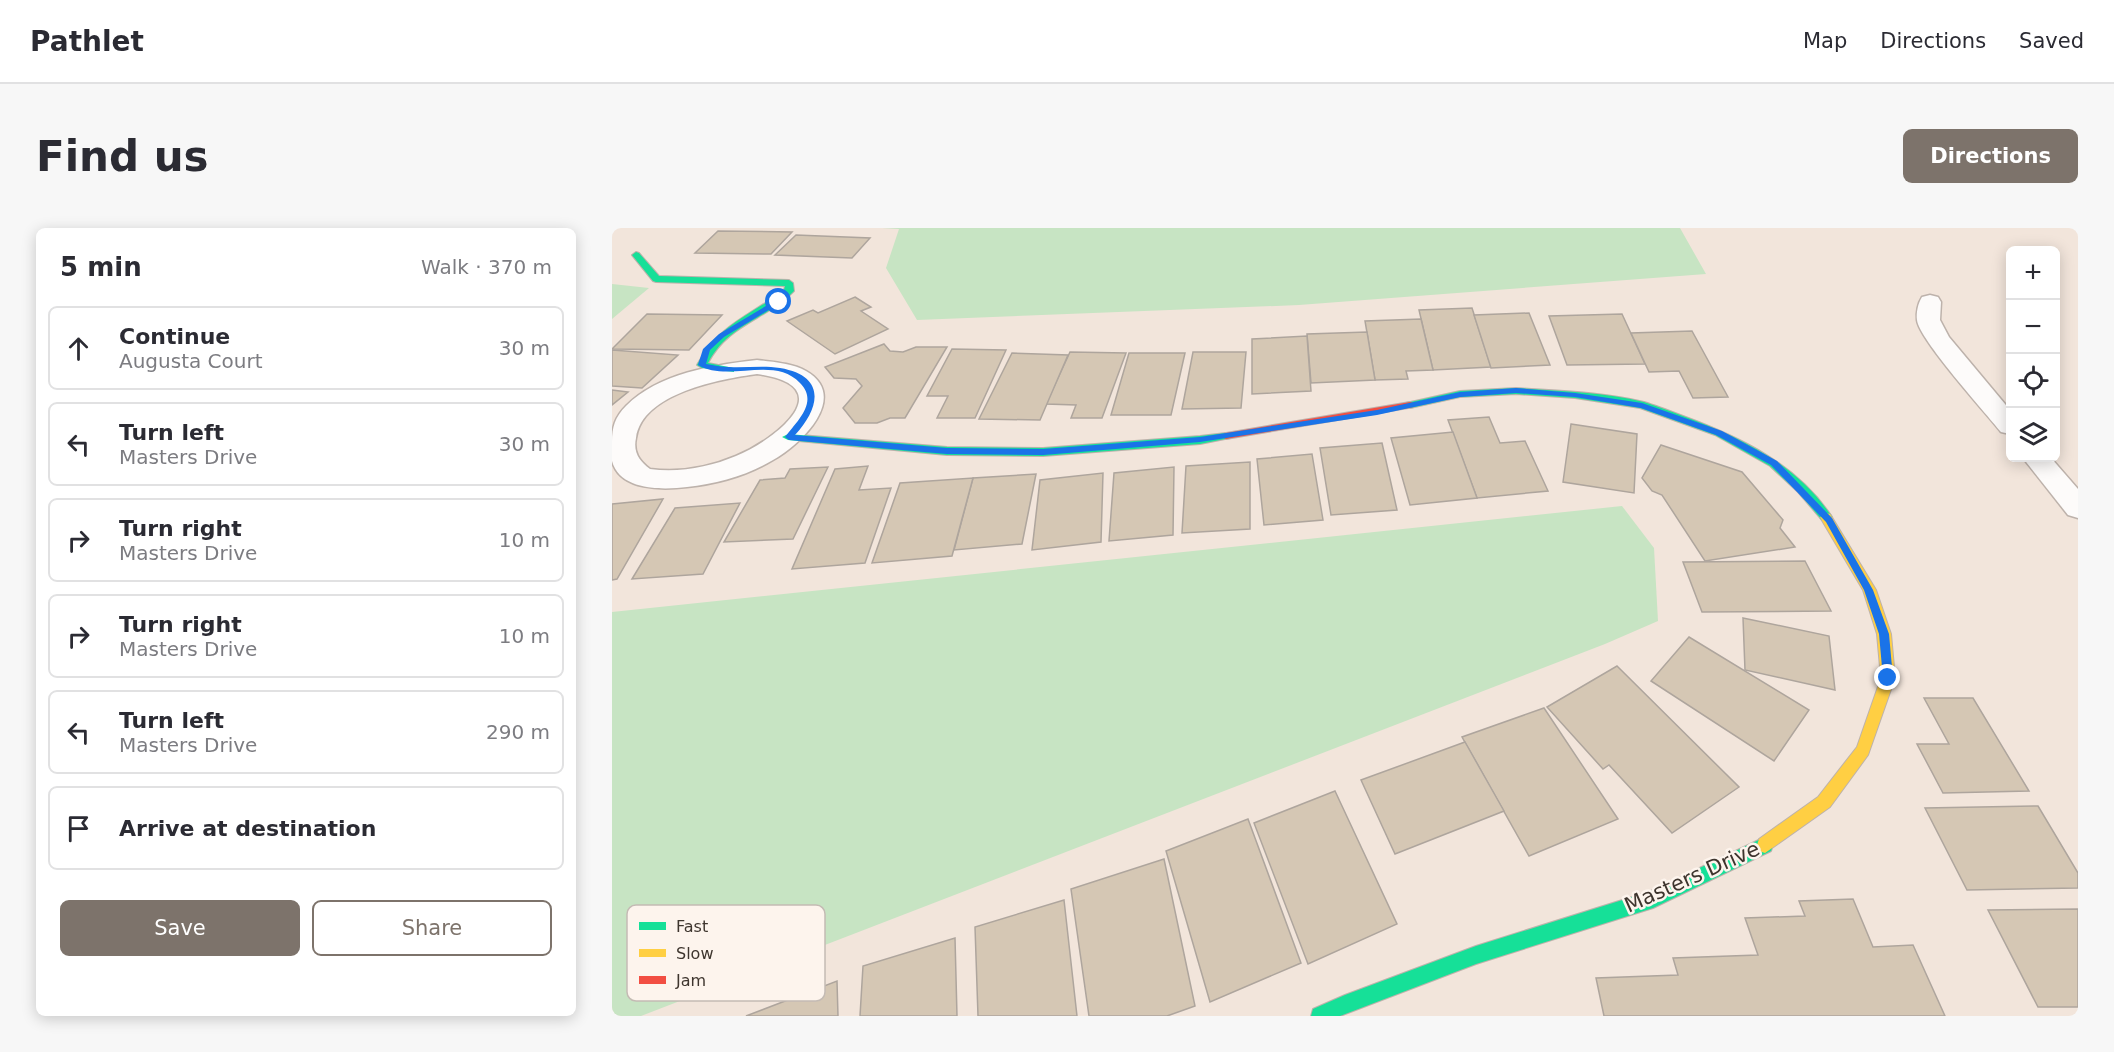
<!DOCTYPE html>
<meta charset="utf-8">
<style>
body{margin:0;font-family:"DejaVu Sans",sans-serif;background:#f7f7f7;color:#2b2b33}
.controls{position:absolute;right:18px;top:18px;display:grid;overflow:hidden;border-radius:9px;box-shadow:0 3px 15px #0003}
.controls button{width:54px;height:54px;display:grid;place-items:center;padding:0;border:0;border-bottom:2px solid #e1e1e2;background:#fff;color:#2b2b33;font:30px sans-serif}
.stop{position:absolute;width:18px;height:18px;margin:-14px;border:4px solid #1a73e8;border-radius:50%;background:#fff}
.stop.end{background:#1a73e8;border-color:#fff;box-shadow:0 2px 6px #0008}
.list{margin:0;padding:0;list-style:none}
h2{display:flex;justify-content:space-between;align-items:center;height:78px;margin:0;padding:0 24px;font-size:26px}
h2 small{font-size:20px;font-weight:400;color:#7c7c81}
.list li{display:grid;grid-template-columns:39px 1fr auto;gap:18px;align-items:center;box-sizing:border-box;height:84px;margin:0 12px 12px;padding:0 12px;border:2px solid #e1e1e2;border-radius:9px}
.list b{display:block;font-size:22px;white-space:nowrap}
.list p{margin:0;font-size:20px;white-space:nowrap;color:#7c7c81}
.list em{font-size:20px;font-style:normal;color:#7c7c81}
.actions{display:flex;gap:12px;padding:18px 24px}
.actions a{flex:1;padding:14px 0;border:2px solid #7d736b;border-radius:9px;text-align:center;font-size:21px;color:#7d736b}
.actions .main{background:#7d736b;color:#fff}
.icon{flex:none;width:33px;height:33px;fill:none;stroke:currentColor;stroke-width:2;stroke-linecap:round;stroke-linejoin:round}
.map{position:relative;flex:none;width:1466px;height:788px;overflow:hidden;border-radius:9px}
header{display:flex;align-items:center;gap:36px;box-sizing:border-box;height:84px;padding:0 30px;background:#fff;border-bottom:2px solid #e1e1e2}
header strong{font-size:28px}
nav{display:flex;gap:33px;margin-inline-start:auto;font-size:21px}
.intro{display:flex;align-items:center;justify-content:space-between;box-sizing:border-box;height:144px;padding:0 36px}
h1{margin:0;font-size:42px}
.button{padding:15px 27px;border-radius:9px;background:#7d736b;color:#fff;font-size:21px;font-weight:700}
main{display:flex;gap:36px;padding:0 36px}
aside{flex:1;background:#fff;border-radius:9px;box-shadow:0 3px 15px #0003}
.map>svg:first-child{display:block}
.green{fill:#c7e4c3}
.building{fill:#d5c7b4;stroke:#aea59d;stroke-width:1.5}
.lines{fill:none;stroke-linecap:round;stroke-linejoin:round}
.street-casing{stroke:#bdb2ab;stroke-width:3}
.fast-casing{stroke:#bdb2ab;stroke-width:2}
.slow-casing{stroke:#bdb2ab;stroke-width:2}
.jam-casing{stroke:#bdb2ab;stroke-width:2}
.street{fill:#fdfbfa;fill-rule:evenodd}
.fast{fill:#16e098;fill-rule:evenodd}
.slow{fill:#ffcf43;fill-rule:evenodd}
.jam{fill:#f24e42;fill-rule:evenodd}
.route{fill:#1a73e8}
.labels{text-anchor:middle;stroke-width:5;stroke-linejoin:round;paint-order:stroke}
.street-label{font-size:21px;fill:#3e352e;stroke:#fdf4ed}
.key{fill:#fdf4ed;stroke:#c4bbb4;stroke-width:1.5}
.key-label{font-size:16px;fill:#3e352e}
</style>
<header>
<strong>Pathlet</strong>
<nav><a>Map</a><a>Directions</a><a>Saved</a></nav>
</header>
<div class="intro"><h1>Find us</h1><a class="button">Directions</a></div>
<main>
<aside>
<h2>5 min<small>Walk · 370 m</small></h2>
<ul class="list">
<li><svg class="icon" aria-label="ahead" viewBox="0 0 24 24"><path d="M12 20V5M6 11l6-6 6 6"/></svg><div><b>Continue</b><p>Augusta Court</p></div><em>30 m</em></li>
<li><svg class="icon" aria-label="left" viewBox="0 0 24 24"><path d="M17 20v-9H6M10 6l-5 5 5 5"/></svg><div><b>Turn left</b><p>Masters Drive</p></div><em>30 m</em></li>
<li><svg class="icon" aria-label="right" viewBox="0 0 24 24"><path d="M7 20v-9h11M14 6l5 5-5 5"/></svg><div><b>Turn right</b><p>Masters Drive</p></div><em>10 m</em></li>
<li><svg class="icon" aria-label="right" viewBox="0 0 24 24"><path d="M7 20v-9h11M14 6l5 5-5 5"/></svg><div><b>Turn right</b><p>Masters Drive</p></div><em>10 m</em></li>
<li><svg class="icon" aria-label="left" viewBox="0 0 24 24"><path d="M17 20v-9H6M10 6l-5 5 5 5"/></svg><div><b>Turn left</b><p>Masters Drive</p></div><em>290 m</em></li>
<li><svg class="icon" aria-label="arrive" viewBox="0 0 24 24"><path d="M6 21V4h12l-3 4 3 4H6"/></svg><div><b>Arrive at destination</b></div></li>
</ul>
<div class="actions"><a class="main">Save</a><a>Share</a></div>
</aside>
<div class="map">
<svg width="1466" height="788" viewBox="0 0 1466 788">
<rect width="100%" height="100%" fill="#f2e5db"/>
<!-- green -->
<g class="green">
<path d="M270,0H1068L1094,46L687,77L305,92L274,40L287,1Z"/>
<path d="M0,56L37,60L0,91Z"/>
<path d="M1010,278L1042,320L1046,393L993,416L29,788H0V384Z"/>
</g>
<!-- building -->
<g class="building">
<path d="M106,3L180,4L159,26L83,25Z"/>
<path d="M184,7L258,10L240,30L163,27Z"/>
<path d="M243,69L259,79L249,83L276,101L223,126L175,93L201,82L206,85Z"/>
<path d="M860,80L879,139L821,142L807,82Z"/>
<path d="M917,85L938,137L879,140L862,87Z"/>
<path d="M35,86L110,87L77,122L0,121Z"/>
<path d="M1010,86L1033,136L955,137L937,88Z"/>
<path d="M809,91L821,142L794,143L796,151L763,152L753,93Z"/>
<path d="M1080,103L1116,169L1081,170L1067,143L1037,144L1019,105Z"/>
<path d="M755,104L763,152L699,155L695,106Z"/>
<path d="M695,108L699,163L640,166V111Z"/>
<path d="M272,116L278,123L291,124L304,119H335L293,190H278L265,195H243L231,180L250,158L244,151L222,150L213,139Z"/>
<path d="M340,121L394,122L363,190H325L336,168H315Z"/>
<path d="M0,122L66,127L30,160L0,158Z"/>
<path d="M458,124L514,125L490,190H459L464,177L434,176Z"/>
<path d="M581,124H634L629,180L570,181Z"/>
<path d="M400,125L456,127L428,192L367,191Z"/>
<path d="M517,125H573L559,187H499Z"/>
<path d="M0,162L16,164L0,177Z"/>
<path d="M877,189L888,215L913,213L936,263L865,270L836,192Z"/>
<path d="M959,196L1025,206L1022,265L951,254Z"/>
<path d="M841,204L865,270L798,277L779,210Z"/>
<path d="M770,215L785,282L719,287L708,220Z"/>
<path d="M1049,217L1130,244L1171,292L1168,300L1183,319L1093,333L1050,267L1040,263L1030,250Z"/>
<path d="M700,226L711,292L652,297L645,231Z"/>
<path d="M638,234V301L570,305L574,238Z"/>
<path d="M256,238L247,262L279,260L253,335L180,341L223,241Z"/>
<path d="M216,239L181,311L112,314L148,252L173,250L178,241Z"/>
<path d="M562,239L561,307L497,313L502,245Z"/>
<path d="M491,245L489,314L420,322L428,252Z"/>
<path d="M424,246L410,316L342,322L361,250Z"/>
<path d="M361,250L340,328L260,335L288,255Z"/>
<path d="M51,271L5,351L0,352V276Z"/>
<path d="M128,275L91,346L20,351L63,280Z"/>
<path d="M1193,333L1219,383L1090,384L1071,334Z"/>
<path d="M1131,390L1217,408L1223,462L1133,442Z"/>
<path d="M1077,409L1197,482L1162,533L1039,453Z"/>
<path d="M1005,438L1127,559L1060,605L997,537L991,541L935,479Z"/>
<path d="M1312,470H1361L1417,563L1331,565L1305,516H1337Z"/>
<path d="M932,480L1006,591L917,628L850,509Z"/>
<path d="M853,514L892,583L783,626L749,552Z"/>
<path d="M723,563L785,696L696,736L642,595Z"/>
<path d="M1426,578L1466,645V660L1355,662L1313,580Z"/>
<path d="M636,591L689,735L598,774L554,623Z"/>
<path d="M552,631L583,778L555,788H477L459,661Z"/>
<path d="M1241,671L1261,719L1301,717L1333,788H992L984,750L1066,747L1061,730L1146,727L1133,690L1193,688L1187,673Z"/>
<path d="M452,672L465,788H366L363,699Z"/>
<path d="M1466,681V779H1426L1376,682Z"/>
<path d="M343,710L345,788H248L251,738Z"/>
<path d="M225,753L226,788H134Z"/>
</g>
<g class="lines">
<defs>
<g id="street">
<path d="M1318,67L1326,69L1329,74L1328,92L1337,109L1398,182V206L1389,204C1373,184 1307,111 1305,92C1304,85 1306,75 1310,69Z"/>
<path d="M145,132C160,134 180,135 194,143C238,168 190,216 161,232C136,247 105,256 75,259C51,262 8,263 0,233C0,227 0,220 0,214C0,199 3,189 14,178C47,145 101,137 145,132ZM145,146C231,158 165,211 124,228C98,239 67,245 38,241C27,233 21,224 24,210C30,165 109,151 145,146Z"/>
<path d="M1411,230H1439L1466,261V290L1456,287Z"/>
</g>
<g id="fast">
<path d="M24,24L27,25L47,48L177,52L181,55L182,63C154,92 116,96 96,135L122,140V144L90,140L85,137C107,96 138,88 172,62L173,58L44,54L41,53L20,27Z"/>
<path d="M904,160C946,163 991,164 1032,174C1045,178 1058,183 1071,188C1128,209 1185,236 1220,289L1218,292H1210L1186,264L1158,238L1103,207L1028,180L963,170L904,166L848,169L798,180L793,177L794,175L848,163Z"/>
<path d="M614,205L618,206V210L588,216L431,228L335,227L176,212L170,209L176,206L335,219L431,220L588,208Z"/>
<path d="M1153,609L1159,611L1161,617L1159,623L1041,680L864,736L728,788H699L701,781L733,767L864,718L1039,663Z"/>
</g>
<path id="slow" d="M1214,285L1218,286L1264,362L1279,406L1283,450L1256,527L1218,579L1153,625L1147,623L1145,617L1147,611L1206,569L1245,519L1269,450L1265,406L1251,362L1208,289Z"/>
<path id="jam" d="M798,174L802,175V179L614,211L608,208L614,205Z"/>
</defs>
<!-- street casing -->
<use href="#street" class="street-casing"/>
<!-- fast casing -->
<use href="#fast" class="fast-casing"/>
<!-- slow casing -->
<use href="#slow" class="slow-casing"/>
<!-- jam casing -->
<use href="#jam" class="jam-casing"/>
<!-- street -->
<use href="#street" class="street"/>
<!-- fast -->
<use href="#fast" class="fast"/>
<!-- slow -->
<use href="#slow" class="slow"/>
<!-- jam -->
<use href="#jam" class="jam"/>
</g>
<!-- route -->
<path class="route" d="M164,72L170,74L112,109L98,122L94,136C102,137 109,139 117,139C134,140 151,137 168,140C215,148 208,180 183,207L335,220L431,221L588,209L765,182L848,164L904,160L963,165L1030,175L1110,203L1165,233L1220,290L1261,362L1277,406L1281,450L1276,455L1271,450L1267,406L1252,362L1214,294L1159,237L1104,207L1029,180L963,169L904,165L848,169L765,187L588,214L431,227L335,226L177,212L173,209C185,193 207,174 188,155C162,127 116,155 86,137L91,121L107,106Z"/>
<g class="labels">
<!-- street labels -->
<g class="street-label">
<text transform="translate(1080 649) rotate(-24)" y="7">Masters Drive</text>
</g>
</g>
<!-- legend -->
<rect x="15" y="677" width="198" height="96" rx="9" class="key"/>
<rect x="27" y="694" width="27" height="8" fill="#16e098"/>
<rect x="27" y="721" width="27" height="8" fill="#ffcf43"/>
<rect x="27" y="748" width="27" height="8" fill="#f24e42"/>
<g class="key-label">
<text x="64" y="704">Fast</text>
<text x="64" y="731">Slow</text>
<text x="64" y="758">Jam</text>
</g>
</svg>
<div class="controls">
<button>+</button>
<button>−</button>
<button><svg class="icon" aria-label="locate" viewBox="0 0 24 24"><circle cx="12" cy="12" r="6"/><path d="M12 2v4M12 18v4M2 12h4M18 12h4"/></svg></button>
<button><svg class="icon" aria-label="layers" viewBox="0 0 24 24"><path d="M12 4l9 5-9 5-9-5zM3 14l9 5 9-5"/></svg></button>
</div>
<div class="stop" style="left:167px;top:74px"></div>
<div class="stop end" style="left:1276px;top:450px"></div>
</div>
</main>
